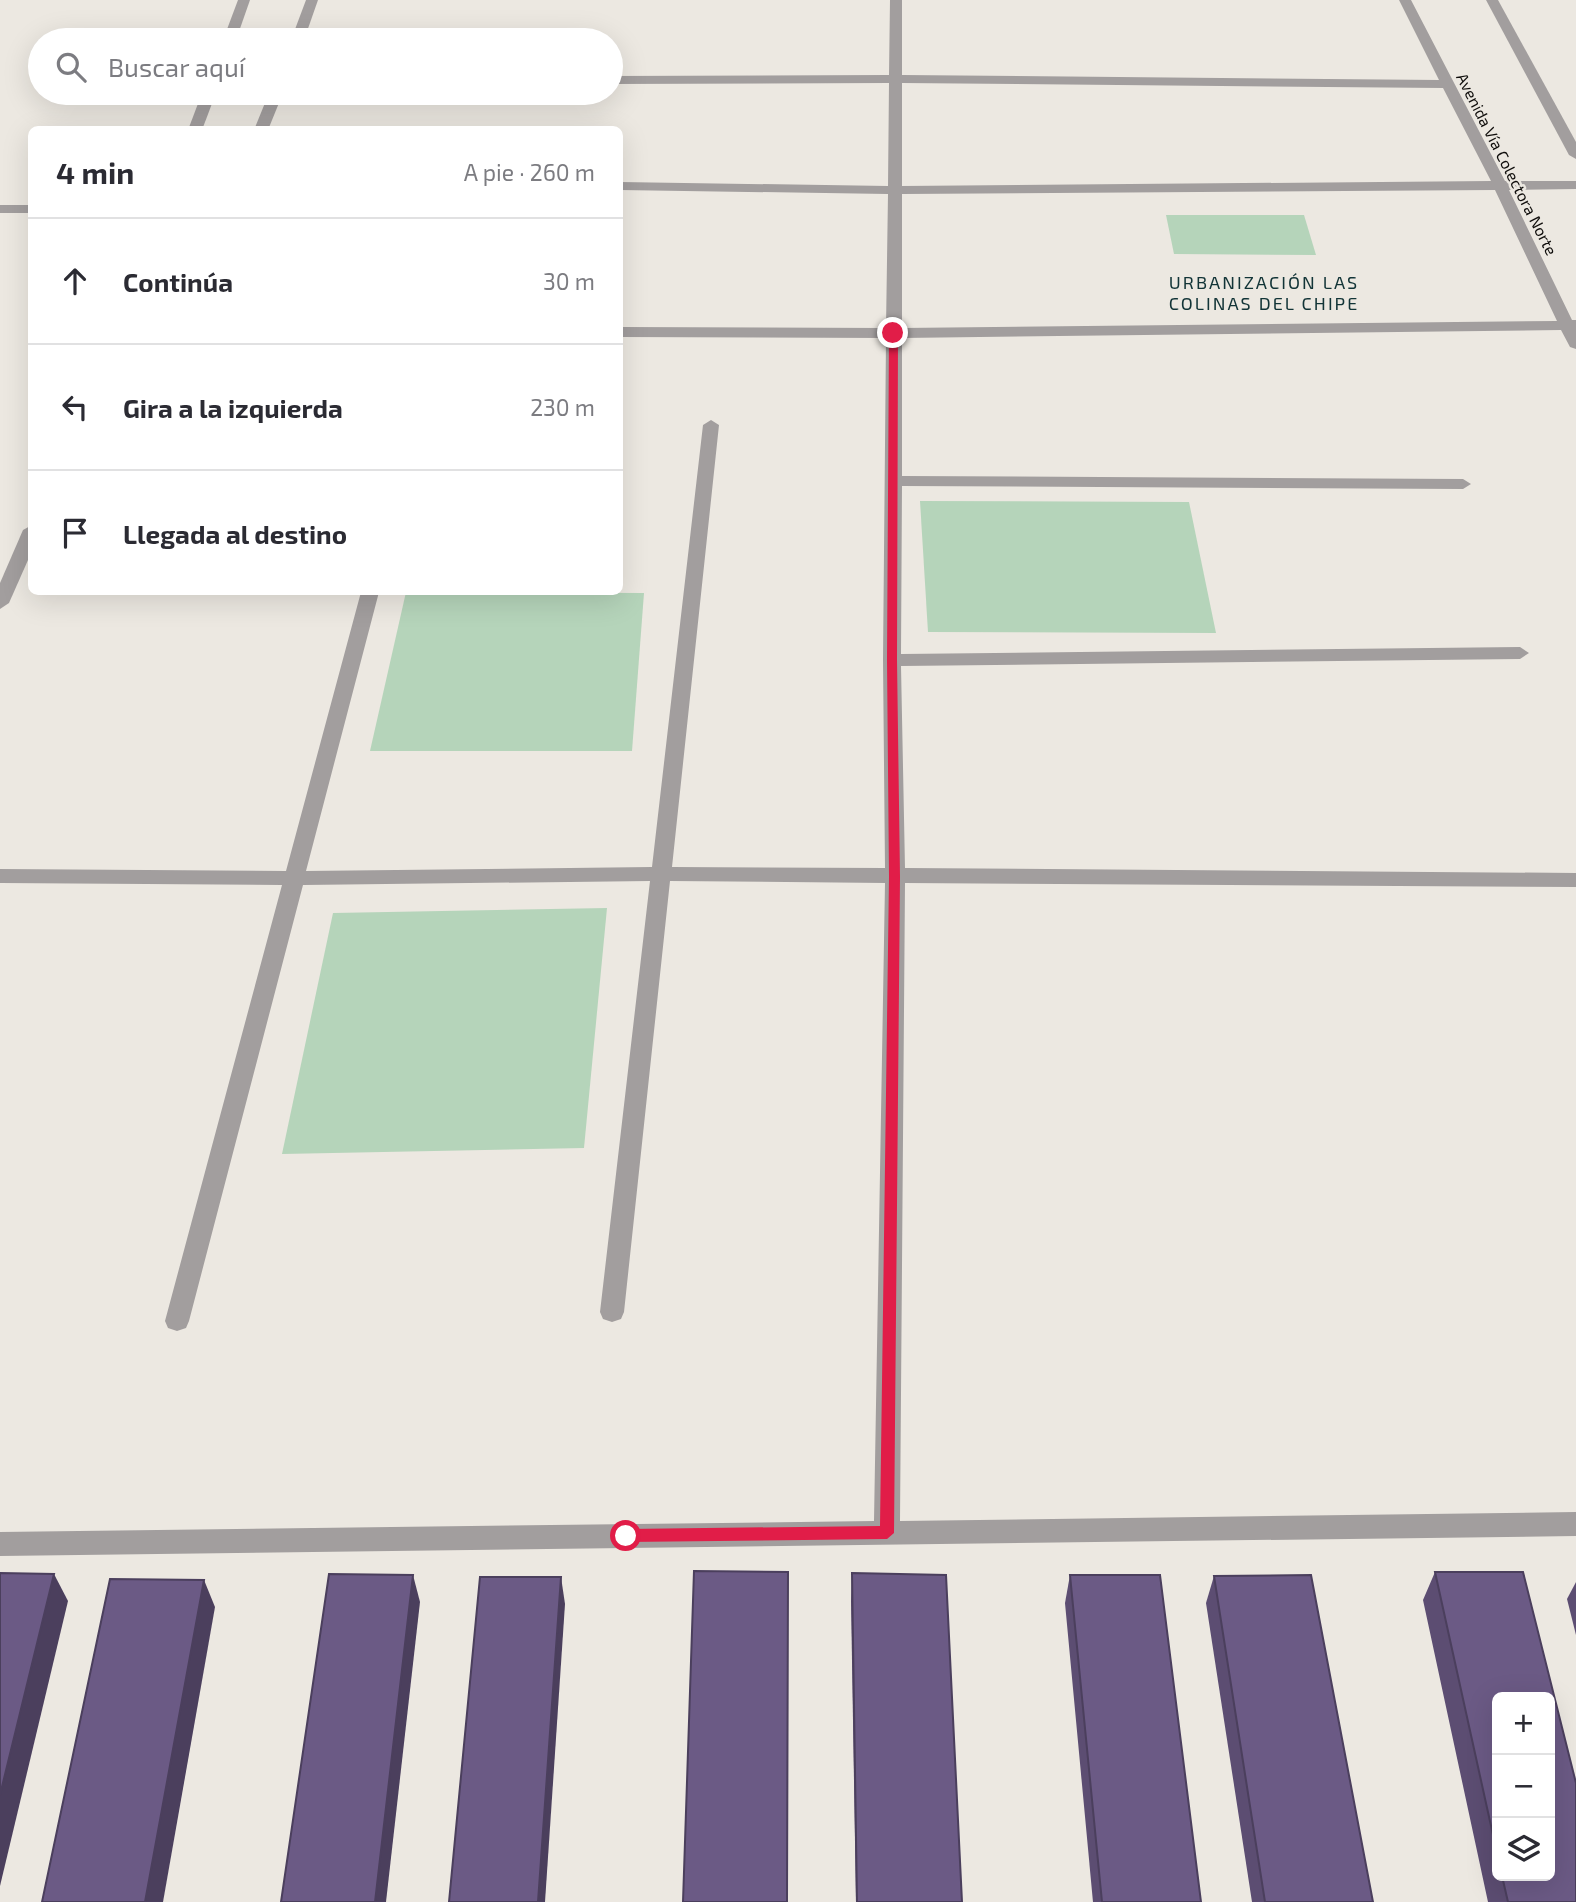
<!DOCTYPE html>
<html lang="es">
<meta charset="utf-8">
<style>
body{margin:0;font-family:"Exo 2",sans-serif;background:#f7f7f7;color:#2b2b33}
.controls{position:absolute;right:21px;bottom:21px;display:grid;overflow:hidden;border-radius:10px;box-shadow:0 7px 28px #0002}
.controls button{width:63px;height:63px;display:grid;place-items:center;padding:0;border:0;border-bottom:2px solid #e1e1e2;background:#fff;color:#2b2b33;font:35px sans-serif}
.stop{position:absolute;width:21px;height:21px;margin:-16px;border:5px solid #e11d48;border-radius:50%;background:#fff}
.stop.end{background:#e11d48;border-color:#fff;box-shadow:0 2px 7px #0008}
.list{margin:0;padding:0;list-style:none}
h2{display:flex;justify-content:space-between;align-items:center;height:91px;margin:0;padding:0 28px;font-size:30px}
h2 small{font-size:23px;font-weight:400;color:#7c7c81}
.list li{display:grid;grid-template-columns:46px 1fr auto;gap:21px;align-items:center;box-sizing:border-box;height:126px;padding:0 28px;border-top:2px solid #e1e1e2}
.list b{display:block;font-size:26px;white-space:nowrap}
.list em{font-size:23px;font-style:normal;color:#7c7c81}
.icon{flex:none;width:38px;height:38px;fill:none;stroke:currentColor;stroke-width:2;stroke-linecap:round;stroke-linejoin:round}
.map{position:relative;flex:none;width:1576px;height:1902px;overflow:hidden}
.search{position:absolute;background:#fff;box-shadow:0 7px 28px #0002;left:28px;top:28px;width:595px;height:77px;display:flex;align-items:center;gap:18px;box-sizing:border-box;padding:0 24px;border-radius:38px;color:#7c7c81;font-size:26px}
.panel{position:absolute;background:#fff;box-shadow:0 7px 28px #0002;left:28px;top:126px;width:595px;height:469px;border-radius:10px}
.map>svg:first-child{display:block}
.green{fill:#b5d4ba}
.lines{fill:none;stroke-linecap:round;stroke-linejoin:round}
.minor{fill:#a29e9e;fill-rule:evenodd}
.wall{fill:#5c4d72;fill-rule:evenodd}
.shaded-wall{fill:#4b3f5d}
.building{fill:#6b5a85;stroke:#4b3f5d;stroke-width:2}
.route{fill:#e11d48}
.labels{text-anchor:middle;stroke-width:5;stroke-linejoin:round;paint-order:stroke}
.far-street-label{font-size:16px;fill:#0f0d0b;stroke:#ece8e1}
.far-neighbourhood-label{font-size:18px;letter-spacing:2px;fill:#123437;stroke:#ece8e1}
</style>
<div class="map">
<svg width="1576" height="1902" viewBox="0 0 1576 1902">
<rect width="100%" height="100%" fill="#ece8e1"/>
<!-- green -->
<g class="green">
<path d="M1166,215H1304L1316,255L1174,254Z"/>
<path d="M920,501L1189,502L1216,633L928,632Z"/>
<path d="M406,592L644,593L632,751H370Z"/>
<path d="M607,908L584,1148L282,1154L333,913Z"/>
</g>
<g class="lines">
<!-- minor -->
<g class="minor">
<path d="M238,0H250L236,40H223Z"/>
<path d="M306,0H318L304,40H291Z"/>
<path d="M890,0H902V75L1439,80L1399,0H1411L1505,181H1576V189L1509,190L1572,320H1576V349L1570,347L1561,330L902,338V476L1463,479L1471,484L1463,489L902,486L901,654L1520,647L1529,653L1520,659L901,666L905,868L1576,873V887L905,883L900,1521L1576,1512V1536L0,1556V1532L874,1521L885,883L670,881L624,1312L621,1319L612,1322L603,1319L600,1312L650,881L303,885L189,1321L186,1328L177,1331L168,1328L165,1321L282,885L0,883V869L286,871L361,592H379L306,871L652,867L703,425L711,420L719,425L672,867L885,868L883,660L886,338L620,337V327L886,328L888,194L620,190V182L888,186L889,83L611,84V76L889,75ZM902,83L1443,88L1491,181L902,186ZM1495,190L1557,321L902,328V194Z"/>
<path d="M1486,0H1498L1576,142V159L1569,155Z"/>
<path d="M202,93H216L202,130H188Z"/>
<path d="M269,93H283L268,130H254Z"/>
<rect x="0" y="205" width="32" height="8"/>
<path d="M32,525V551L9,603L0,609V583L23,530Z"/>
</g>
</g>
<!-- wall -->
<g class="wall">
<path d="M1435,1572H1523L1576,1783V1902H1488L1423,1600ZM1497,1697H1550V1876H1497Z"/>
<path d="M852,1573L962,1902H856L851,1601Z"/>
<path d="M1070,1575L1201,1902H1093L1065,1603Z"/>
<path d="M1214,1576L1373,1902H1252L1206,1603Z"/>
<path d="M1576,1582V1635L1567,1599Z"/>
</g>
<!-- shaded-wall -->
<g class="shaded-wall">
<path d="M54,1574L68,1601L0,1886V1795Z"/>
<path d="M413,1575L420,1602L386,1902H375Z"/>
<path d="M561,1577L565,1604L545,1902H538Z"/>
<path d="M204,1580L215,1607L163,1902H145Z"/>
</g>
<!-- building -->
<g class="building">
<path d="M694,1571L788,1572L787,1902H683Z"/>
<path d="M1435,1572H1523L1576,1783V1902H1508L1502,1876H1550V1697H1497V1853Z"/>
<path d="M0,1573L54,1574L0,1795Z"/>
<path d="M852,1573L946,1575L962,1902H857Z"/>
<path d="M329,1574L413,1575L375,1902H281Z"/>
<path d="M1070,1575H1160L1201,1902H1102Z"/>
<path d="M1311,1575L1373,1902H1265L1214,1576Z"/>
<path d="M480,1577H561L538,1902H449Z"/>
<path d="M110,1579L204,1580L145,1902H42Z"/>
</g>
<!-- route -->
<path class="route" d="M893,330L898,333L897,660L900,877L894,1533L887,1539L626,1542L619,1536L626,1529L880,1526L889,877L887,660L889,333Z"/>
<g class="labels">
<!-- far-street labels -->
<g class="far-street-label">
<text transform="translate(1507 164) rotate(63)" y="6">Avenida Vía Colectora Norte</text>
</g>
<!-- far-neighbourhood labels -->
<g class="far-neighbourhood-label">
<text x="1264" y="289">URBANIZACIÓN LAS<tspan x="1264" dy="21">COLINAS DEL CHIPE</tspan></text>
</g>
</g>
</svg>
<div class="controls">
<button>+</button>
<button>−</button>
<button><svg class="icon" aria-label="layers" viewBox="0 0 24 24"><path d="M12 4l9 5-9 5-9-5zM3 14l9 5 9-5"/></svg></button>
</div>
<div class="stop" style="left:626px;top:1536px"></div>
<div class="stop end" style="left:893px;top:333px"></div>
<div class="search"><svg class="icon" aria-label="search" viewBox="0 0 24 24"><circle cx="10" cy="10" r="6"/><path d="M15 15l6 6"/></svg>Buscar aquí</div>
<section class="panel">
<h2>4 min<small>A pie · 260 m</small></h2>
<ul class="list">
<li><svg class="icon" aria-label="ahead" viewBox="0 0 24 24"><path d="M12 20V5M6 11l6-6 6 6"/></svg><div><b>Continúa</b></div><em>30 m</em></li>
<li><svg class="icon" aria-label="left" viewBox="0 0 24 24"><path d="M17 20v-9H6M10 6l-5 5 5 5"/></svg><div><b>Gira a la izquierda</b></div><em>230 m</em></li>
<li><svg class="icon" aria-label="arrive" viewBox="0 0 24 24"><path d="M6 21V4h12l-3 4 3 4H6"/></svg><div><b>Llegada al destino</b></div></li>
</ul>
</section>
</div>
